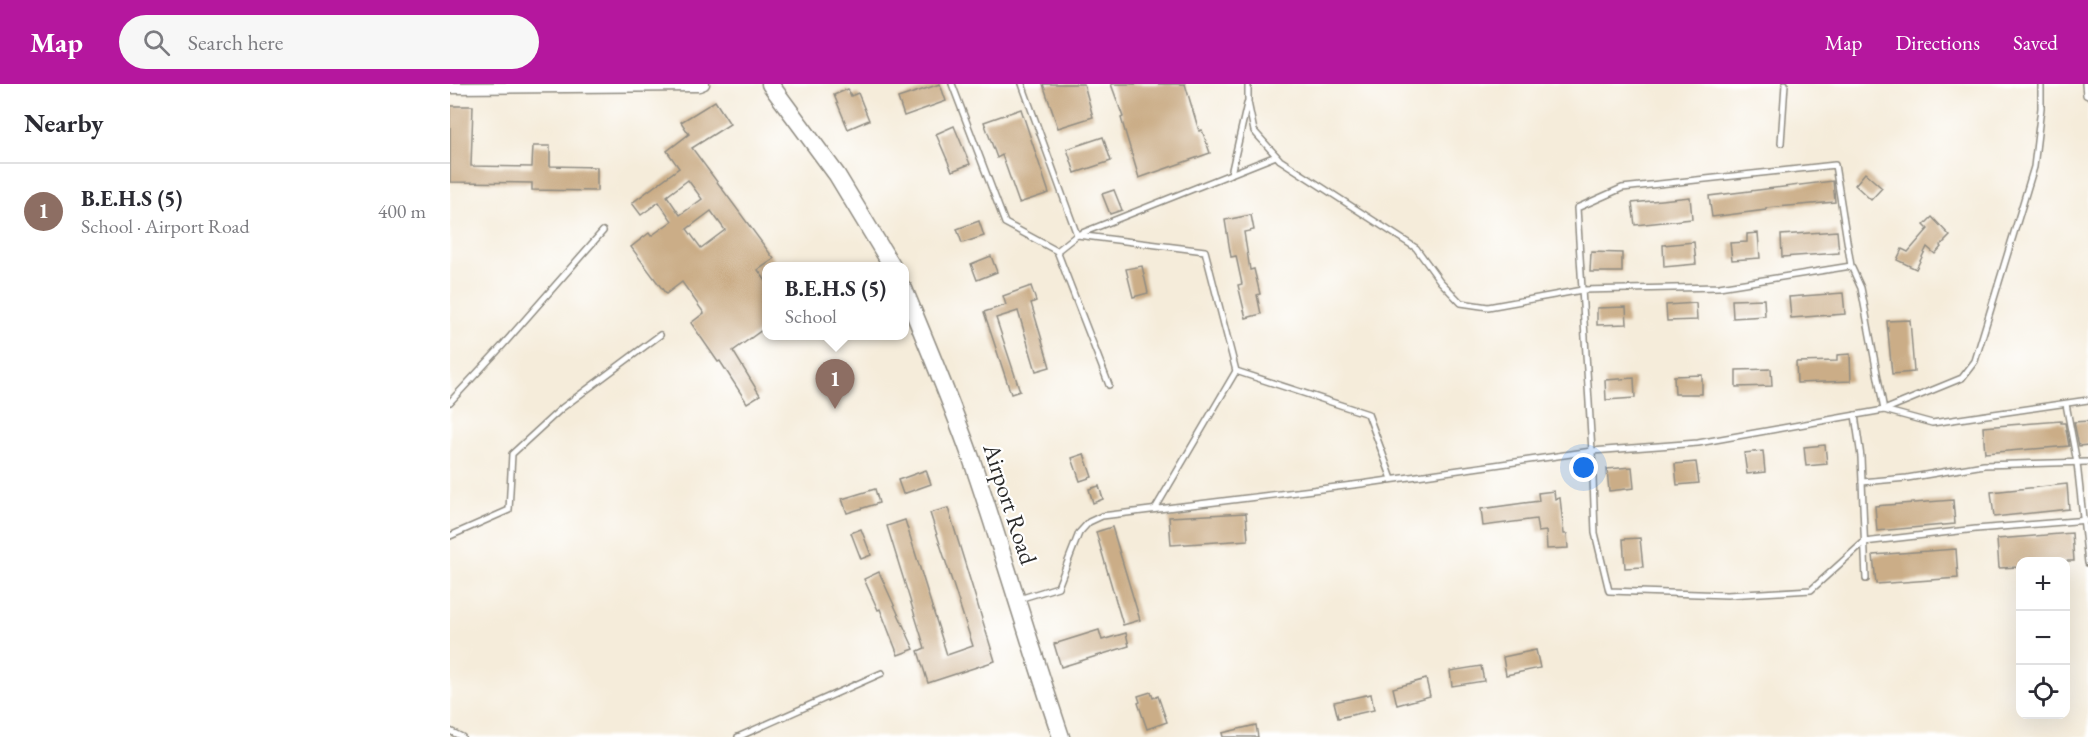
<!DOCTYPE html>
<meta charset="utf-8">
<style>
body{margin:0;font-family:"EB Garamond",serif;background:#f7f7f7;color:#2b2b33}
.controls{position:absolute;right:18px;bottom:18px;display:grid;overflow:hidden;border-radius:12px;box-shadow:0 6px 24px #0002}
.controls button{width:54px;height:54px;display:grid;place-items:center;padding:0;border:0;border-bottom:2px solid #e1e1e2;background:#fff;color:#2b2b33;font:30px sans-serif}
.you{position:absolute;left:1134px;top:384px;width:21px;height:21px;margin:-15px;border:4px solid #fff;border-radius:50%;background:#1a73e8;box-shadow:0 0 0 9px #1a73e833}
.badge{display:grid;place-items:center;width:39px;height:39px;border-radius:50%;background:#b5179e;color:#fff;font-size:20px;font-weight:700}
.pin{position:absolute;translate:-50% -50px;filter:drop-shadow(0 2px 3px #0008)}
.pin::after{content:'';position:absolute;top:32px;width:21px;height:18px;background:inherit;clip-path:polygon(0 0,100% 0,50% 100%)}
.popup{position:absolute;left:312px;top:178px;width:147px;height:78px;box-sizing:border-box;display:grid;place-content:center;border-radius:12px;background:#fff;filter:drop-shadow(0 2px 4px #0005);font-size:20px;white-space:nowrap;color:#7c7c81}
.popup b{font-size:22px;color:#2b2b33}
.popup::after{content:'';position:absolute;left:50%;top:100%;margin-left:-12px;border:12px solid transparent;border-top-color:#fff}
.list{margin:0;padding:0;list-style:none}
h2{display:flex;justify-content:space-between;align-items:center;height:78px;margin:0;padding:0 24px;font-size:26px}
h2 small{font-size:20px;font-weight:400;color:#7c7c81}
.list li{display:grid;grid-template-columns:39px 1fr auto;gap:18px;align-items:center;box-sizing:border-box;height:96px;padding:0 24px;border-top:2px solid #e1e1e2}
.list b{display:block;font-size:22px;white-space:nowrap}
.list p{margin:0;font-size:20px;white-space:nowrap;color:#7c7c81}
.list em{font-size:20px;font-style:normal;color:#7c7c81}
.icon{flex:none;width:33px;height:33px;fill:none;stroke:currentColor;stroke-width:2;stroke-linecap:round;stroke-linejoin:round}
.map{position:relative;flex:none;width:1638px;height:653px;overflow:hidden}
header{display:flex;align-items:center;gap:36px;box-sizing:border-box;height:84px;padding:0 30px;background:#b5179e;color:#fff}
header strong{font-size:28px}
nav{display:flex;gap:33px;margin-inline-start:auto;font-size:21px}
.search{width:420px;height:54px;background:#f7f7f7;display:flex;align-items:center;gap:15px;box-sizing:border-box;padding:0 21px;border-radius:33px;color:#7c7c81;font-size:22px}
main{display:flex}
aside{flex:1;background:#fff}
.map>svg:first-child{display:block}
.building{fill:#cbad87;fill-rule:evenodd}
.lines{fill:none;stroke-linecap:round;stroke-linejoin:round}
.lane-casing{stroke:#908c82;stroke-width:8}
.street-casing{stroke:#908c82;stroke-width:13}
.secondary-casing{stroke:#908c82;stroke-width:19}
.lane{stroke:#fff;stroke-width:5}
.street{stroke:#fff;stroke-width:10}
.secondary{stroke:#fff;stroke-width:16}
.labels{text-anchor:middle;stroke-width:4.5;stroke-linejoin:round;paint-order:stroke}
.street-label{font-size:24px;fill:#2b2b2b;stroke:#fff}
</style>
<header>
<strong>Map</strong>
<div class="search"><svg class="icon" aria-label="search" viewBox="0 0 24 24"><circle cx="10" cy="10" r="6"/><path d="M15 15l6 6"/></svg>Search here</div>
<nav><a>Map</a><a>Directions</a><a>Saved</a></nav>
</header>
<main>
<aside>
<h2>Nearby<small></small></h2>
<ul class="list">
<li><span class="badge" style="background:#8d6e63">1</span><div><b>B.E.H.S (5)</b><p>School · Airport Road</p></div><em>400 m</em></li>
</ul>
</aside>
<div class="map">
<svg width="1638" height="653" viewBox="0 0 1638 653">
<rect width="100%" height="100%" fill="#fff"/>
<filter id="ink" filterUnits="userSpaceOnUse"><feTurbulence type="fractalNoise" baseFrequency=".0167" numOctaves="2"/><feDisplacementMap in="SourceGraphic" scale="12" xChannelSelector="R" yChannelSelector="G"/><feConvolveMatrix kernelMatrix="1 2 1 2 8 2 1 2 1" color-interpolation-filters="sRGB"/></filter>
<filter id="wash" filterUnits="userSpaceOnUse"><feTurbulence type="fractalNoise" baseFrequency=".008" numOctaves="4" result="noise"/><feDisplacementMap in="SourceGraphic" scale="24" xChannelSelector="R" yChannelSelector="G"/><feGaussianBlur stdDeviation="1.35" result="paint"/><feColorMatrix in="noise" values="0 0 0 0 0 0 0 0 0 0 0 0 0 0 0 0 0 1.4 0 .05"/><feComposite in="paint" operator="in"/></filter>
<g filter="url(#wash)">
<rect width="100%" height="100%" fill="#f5ecda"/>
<g id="blocks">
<!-- building -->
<g class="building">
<path d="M490,0L496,17L454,32L448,14Z"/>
<path d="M593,0H634L643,33L608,44Z"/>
<path d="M661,0H735L749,47L752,46L760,69L689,94L671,34L673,33Z"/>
<path d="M398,5L401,12L408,9L419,36L398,45L384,11Z"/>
<path d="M265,17L280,40L242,64L324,175L308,186L316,197V243L283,267L310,311L297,319L270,277L268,278L241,239L254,229L232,198L216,210L181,163L199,149L201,152L222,137L209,118L191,131L182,119L229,84L217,67L239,50L231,38ZM238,96L252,115L230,131L217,112ZM261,127L275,146L251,164L237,145Z"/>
<path d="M0,22H23L21,82L82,83L83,62H100V82L147,83V107L82,106V99L0,98Z"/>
<path d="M571,25L599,109L569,119L552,71L547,74L534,38Z"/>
<path d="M504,42L520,80L502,87L486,50Z"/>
<path d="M653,53L661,77L625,89L617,65Z"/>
<path d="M1415,89L1432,104L1421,116L1405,101Z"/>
<path d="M1383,97L1385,118L1316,124V126L1262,133L1259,112Z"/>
<path d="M664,106L672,126L660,130L652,110Z"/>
<path d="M1240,113L1242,135L1185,141L1182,119Z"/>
<path d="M801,131L804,146L794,148L800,186L804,185L810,210L807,211L811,230L796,234L788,201L792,200L786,172L781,173L775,136Z"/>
<path d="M1482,133L1500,152L1490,162L1491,163L1485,170L1477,163L1466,185L1447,176L1452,165L1458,168L1478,145L1474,141Z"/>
<path d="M529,137L534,152L512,159L507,145Z"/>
<path d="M1387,147L1389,169L1332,173L1331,151Z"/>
<path d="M1308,149L1310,174L1282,176L1280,159L1297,158V150Z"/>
<path d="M1244,158L1246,180L1214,183L1213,161Z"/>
<path d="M1141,168L1172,169V188H1140Z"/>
<path d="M541,172L547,188L527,196L521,180Z"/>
<path d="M692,182L698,209L683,213L676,185Z"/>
<path d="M581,202L586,217L581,219L600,283L586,287L568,227L546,234L570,307L561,310L534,228L556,221L553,212Z"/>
<path d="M1393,209L1395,230L1341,234L1339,213Z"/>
<path d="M1314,215L1315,232L1283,234L1282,216Z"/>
<path d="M1246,219L1247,236L1217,237L1216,221Z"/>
<path d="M1176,223L1177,240L1147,241V224Z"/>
<path d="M1460,236L1464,288L1442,290L1437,237Z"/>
<path d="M1400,270L1401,297L1347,299L1346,278L1387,277V271Z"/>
<path d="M1321,285L1322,302L1286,303V286Z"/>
<path d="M1252,291V310H1225L1224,292Z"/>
<path d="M1184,294L1185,314L1156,316L1155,296Z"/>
<path d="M1611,337V339H1615L1619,362L1535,369L1533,343Z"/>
<path d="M1638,337V361L1629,362L1624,338Z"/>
<path d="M1375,361L1377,380L1356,382L1354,363Z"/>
<path d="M1313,367L1315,388L1297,390L1294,369Z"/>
<path d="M634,370L642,393L630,397L622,374Z"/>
<path d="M1246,378L1249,399L1227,401L1225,380Z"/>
<path d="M1182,383L1184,404L1159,407L1157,385Z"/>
<path d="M476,386L481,400L453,410L448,396Z"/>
<path d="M1617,400L1619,425L1544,433L1541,408Z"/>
<path d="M649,402L653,415L643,419L639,405Z"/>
<path d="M425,405L429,419L397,429L392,415Z"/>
<path d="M1104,407L1105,415L1110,414L1114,450H1117L1118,464L1097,465L1096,447L1088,448L1086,435L1033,442L1031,425L1089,417L1088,409Z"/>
<path d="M1503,416L1505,440L1427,447L1425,422Z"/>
<path d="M498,424L545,577L478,599L468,567L475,564L437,442L455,436L497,571L523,562L480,429Z"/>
<path d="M796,429L798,456L721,461L719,433Z"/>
<path d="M662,443L690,536L673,541L646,448Z"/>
<path d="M411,445L421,471L411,475L401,449Z"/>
<path d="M1622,449L1624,477H1570V483L1549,484L1547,455Z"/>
<path d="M1190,454L1193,483L1175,484L1173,455Z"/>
<path d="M1506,465L1508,494L1426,500L1423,471Z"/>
<path d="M429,488L464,565L448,571L430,525L428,526L414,495Z"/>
<path d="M649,546L652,556L676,549L679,562L611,583L604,560Z"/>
<path d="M1086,566L1090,584L1056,591L1053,573Z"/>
<path d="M1031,582L1034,597L1002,602L1000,587Z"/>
<path d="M976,595L980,612L947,621L943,604Z"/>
<path d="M701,608L703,614L708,612L717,638L697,645L688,619L690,618L688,612Z"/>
<path d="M921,610L924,626L888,634L884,618Z"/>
<path d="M806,641L808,653H773L772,649Z"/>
</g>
</g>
</g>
<g filter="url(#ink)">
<use href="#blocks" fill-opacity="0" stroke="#908c82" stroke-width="1.5"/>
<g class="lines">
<defs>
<g id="lane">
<path d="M502,0L555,139L607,167"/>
<path d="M572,0L627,151L607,167L659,301"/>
<path d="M798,0V18L804,47L830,76L966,164L990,197L1011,219L1038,223L1132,206L1269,203L1401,182"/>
<path d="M1635,0L1636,11L1638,12"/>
<path d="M1331,59L1335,0"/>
<path d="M781,90L797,20"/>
<path d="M627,151L755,167L786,287L918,330L942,395"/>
<path d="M627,151L826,72"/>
<path d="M1638,316L1482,339L1434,326L1411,204L1401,182L1385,81L1172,104L1127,124L1142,367L1145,449L1159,507L1277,511L1361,506L1414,458L1526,445L1638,436"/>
<path d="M0,318L52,262L153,147"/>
<path d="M1616,320L1627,379L1638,479"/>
<path d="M1405,331L1411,373L1416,495"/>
<path d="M1412,398L1457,394L1534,381L1638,378"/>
<path d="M705,425L786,287"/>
<path d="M0,452L59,426L62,370L112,324L210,251"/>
<path d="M569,515L608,503L629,449L639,438L652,432L911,400L1142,367L1248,359L1434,326L1512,294L1525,277L1584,83L1591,24V0"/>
<path d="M0,647L12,653"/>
<path d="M288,653L432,589"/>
</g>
<path id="street" d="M0,4L249,2L254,0"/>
<g id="secondary">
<path d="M320,0L387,91L442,182"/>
<path d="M454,205C477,260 500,315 520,371C552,464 579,559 611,653"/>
</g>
</defs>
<!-- lane casing -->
<use href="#lane" class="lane-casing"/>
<!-- street casing -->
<use href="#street" class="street-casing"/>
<!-- secondary casing -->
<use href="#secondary" class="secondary-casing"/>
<!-- lane -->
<use href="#lane" class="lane"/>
<!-- street -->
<use href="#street" class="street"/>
<!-- secondary -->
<use href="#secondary" class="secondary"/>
</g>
</g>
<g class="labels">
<!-- street labels -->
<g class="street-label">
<text transform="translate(560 420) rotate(72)" y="8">Airport Road</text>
</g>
</g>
</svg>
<div class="controls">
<button>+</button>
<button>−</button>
<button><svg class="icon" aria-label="locate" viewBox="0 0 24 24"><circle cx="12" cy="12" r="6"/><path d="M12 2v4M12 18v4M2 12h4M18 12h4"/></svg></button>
</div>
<div class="you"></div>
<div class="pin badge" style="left:385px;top:325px;background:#8d6e63">1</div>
<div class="popup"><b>B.E.H.S (5)</b>School</div>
</div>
</main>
